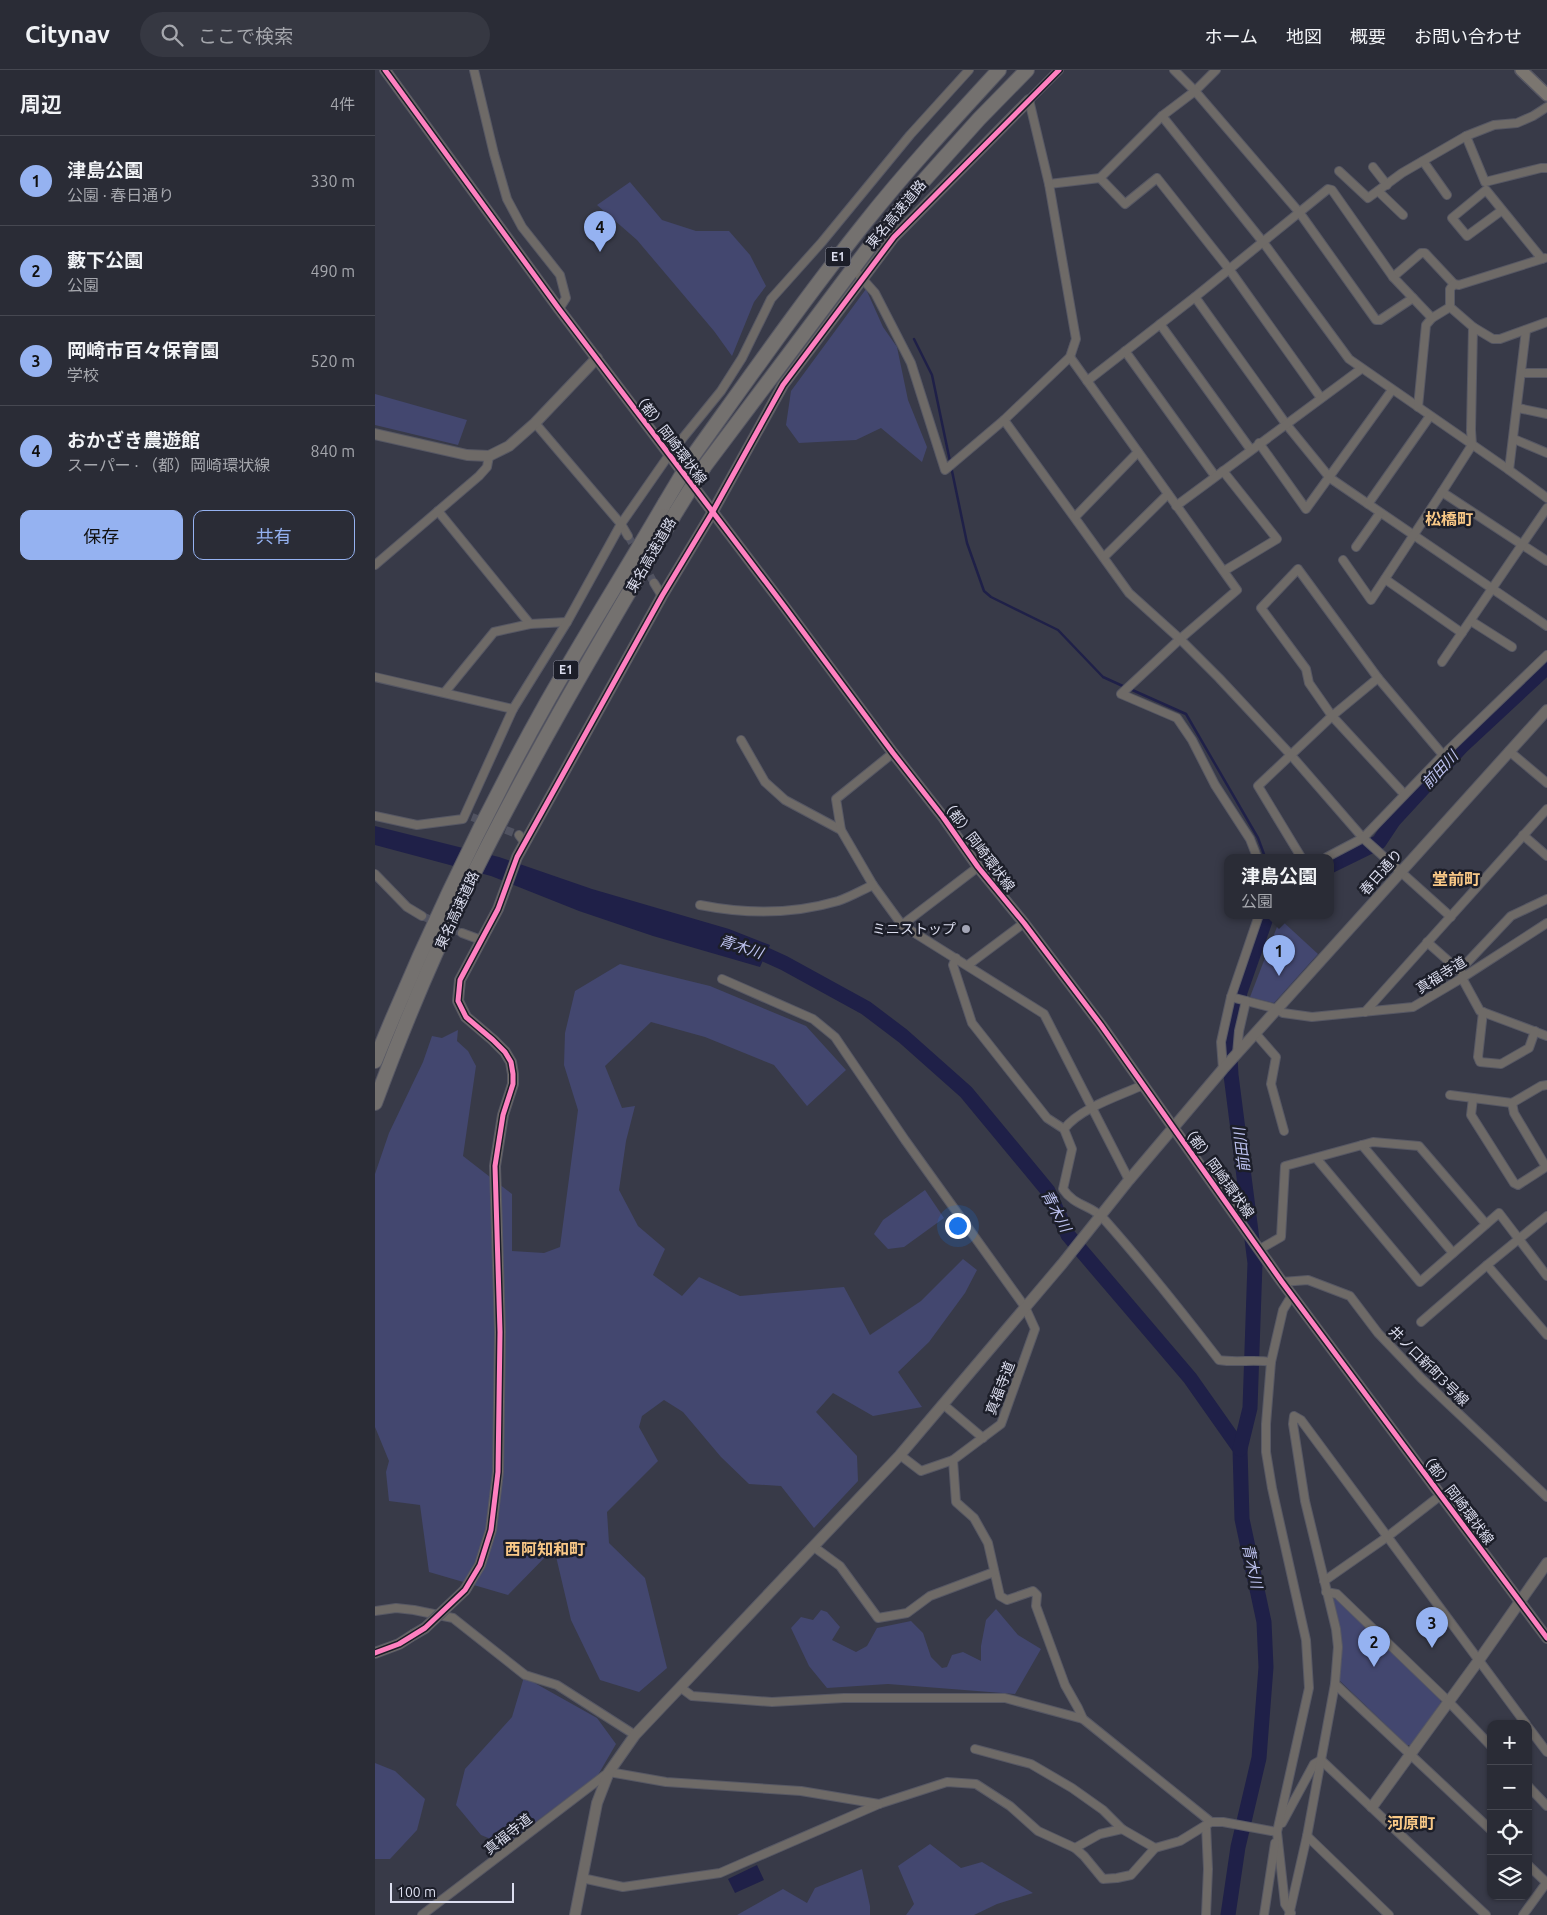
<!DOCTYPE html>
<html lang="ja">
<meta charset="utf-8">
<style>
body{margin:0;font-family:Ubuntu,"Noto Sans JP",sans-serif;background:#363842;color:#f1f3f6}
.controls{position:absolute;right:15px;bottom:15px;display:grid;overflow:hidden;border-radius:10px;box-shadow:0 1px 4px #0004}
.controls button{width:45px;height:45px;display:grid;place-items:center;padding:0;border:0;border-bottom:1px solid #464851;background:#2a2c36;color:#f1f3f6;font:25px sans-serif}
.scale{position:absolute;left:15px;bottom:12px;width:124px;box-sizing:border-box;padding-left:5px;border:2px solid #dcdeef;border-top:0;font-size:14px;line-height:18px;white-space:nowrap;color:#dcdeef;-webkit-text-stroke:4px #1c1e29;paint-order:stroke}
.you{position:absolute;left:582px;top:1155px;width:18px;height:18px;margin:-12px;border:4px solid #fff;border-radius:50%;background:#1a73e8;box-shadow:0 0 0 8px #1a73e833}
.badge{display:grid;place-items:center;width:32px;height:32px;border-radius:50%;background:#95b2f1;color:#111;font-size:16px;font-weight:700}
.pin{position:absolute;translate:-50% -41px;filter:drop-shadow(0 1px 2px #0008)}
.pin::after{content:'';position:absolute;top:26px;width:18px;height:15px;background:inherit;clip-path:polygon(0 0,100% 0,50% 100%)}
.popup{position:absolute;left:849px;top:784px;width:110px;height:65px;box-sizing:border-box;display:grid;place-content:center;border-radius:10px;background:#2a2c36;filter:drop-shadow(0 1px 4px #0005);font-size:16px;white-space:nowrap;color:#a5a7ad}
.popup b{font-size:19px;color:#f1f3f6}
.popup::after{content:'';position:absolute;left:50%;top:100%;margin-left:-10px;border:10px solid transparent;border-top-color:#2a2c36}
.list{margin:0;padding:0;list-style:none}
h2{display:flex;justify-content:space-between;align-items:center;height:65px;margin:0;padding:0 20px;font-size:21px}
h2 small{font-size:16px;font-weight:400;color:#a5a7ad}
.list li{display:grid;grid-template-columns:32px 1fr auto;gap:15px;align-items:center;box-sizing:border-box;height:90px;padding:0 20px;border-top:1px solid #464851}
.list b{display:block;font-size:19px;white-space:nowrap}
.list p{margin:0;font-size:16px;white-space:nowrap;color:#a5a7ad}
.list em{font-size:16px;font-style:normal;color:#a5a7ad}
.actions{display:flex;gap:10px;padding:15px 20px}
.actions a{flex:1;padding:11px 0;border:1px solid #95b2f1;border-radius:10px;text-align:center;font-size:18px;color:#95b2f1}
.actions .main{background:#95b2f1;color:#111}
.icon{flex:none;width:28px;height:28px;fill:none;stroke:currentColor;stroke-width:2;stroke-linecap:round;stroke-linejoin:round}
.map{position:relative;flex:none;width:1172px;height:1845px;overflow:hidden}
header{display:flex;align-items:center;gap:30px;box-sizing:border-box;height:70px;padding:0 25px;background:#2a2c36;border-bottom:1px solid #464851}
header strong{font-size:24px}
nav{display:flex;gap:28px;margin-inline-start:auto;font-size:18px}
.search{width:350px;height:45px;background:#363842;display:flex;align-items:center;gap:12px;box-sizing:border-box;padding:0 18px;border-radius:28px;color:#a5a7ad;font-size:19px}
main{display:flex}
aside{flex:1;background:#2a2c36}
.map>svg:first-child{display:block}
.green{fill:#43476f}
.water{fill:#1f2048}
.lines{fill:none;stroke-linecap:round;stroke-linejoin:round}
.stream{stroke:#1f2048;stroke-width:2.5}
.river{stroke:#1f2048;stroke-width:15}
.minor-tunnel{stroke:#515361;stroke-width:8;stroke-dasharray:8 4;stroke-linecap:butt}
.minor-casing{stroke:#575864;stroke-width:10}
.tertiary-casing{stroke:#575864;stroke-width:12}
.secondary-casing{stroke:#575864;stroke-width:14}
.motorway-casing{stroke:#575864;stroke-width:16}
.minor{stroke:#6e6a67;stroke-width:8}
.tertiary{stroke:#6e6a67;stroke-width:10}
.secondary{stroke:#7b7670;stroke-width:11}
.motorway{stroke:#74716f;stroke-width:14}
.tertiary-bridge-casing{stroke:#575864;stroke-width:12;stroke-linecap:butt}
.motorway-bridge-casing{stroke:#575864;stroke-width:16;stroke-linecap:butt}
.tertiary-bridge{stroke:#6e6a67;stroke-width:10}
.motorway-bridge{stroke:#74716f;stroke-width:14}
.cycleway-casing{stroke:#1c1e29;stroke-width:8}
.cycleway{stroke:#ff80c0;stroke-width:5}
.poi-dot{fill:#a3a5b5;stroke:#1c1e29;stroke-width:2}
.labels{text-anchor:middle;stroke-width:5;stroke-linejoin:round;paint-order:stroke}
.shield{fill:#1c1e29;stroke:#a2a4b4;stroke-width:1}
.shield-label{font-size:12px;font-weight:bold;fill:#dcdeef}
.street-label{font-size:14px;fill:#dcdeef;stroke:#1c1e29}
.poi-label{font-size:14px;fill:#dcdeef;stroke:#1c1e29;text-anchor:end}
.water-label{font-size:15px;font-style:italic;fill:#bec3f1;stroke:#1c1e29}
.quarter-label{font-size:16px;font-weight:bold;fill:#f9c886;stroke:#1c1e29}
</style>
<header>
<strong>Citynav</strong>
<div class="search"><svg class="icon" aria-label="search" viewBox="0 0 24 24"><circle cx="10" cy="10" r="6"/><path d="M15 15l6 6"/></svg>ここで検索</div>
<nav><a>ホーム</a><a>地図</a><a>概要</a><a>お問い合わせ</a></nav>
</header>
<main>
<aside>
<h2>周辺<small>4件</small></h2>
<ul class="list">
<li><span class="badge">1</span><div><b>津島公園</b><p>公園 · 春日通り</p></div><em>330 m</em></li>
<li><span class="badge">2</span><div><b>藪下公園</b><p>公園</p></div><em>490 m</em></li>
<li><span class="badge">3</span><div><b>岡崎市百々保育園</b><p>学校</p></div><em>520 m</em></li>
<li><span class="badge">4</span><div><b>おかざき農遊館</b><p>スーパー · （都）岡崎環状線</p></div><em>840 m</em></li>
</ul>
<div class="actions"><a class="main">保存</a><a>共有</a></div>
</aside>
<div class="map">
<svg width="1172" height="1845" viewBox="0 0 1172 1845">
<rect width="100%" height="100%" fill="#383a48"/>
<!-- green -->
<g class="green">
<path d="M255,112L287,150L321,161H354L375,185L391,216L379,232L357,286L339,261L262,170L222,135Z"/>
<path d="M491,219L508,257L522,277L533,330L552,377L547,392L506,358L481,370L424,373L411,355L416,321Z"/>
<path d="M0,324L92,350L83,375L0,355Z"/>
<path d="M905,849L943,884L899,933L875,927Z"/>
<path d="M245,894L335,916L431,956L471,1000L432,1036L399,995L330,967L276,952L230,996L247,1038L260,1036L251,1071L244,1120L263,1156L290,1179L278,1205L307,1226L324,1207L365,1226L469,1217L495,1265L546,1231L588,1189L602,1200L590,1223L554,1272L523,1302L547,1337L498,1346L458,1323L441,1342L482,1386L483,1411L439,1458L406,1416L374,1414L346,1387L308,1342L289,1330L267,1346L264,1357L283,1391L232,1442L234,1473L270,1508L292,1598L264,1622L225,1610L196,1550L179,1478L133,1525L54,1502L45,1435L14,1431L11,1402L14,1391L0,1357V1104L14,1063L48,992L57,966L67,968L83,960L82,971L93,981L101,996L88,1086L137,1124V1181L169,1183L185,1177L203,1040L189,995L190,963L200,921Z"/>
<path d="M550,1120L569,1148L529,1177L513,1179L499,1164L508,1150Z"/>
<path d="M960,1528L1065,1628L1066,1633L1036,1675H1032L964,1610L965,1564L957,1530Z"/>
<path d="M621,1539L643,1565L666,1579L640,1624L513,1614L452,1618L434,1596L416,1558L426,1547L438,1550L446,1540L452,1542L465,1557L457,1570L481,1582L492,1576L502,1558L536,1551L548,1563L556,1587L567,1598L572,1597L577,1585L588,1582L606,1591V1576L611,1550Z"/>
<path d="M149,1607L222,1648L241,1674L223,1705L130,1775L106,1765L81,1735L90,1699L137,1647Z"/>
<path d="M0,1693L20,1701L50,1729L42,1760L15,1789H0Z"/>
<path d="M555,1774L586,1798L607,1792L658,1823L622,1834L599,1845H531L539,1834L523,1796Z"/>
<path d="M487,1799L495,1836V1845H362L408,1819L432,1833L440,1818Z"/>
</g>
<!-- water -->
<g class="water">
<path d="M0,756L124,787L217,819L354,859L395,875L385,897L278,866L204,841L116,806L0,775Z"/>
<path d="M382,1795L389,1810L360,1823L353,1809Z"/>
</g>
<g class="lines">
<!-- stream -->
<g class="stream">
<path d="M539,269L557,305L592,473L609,521L616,527L683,560L728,607L750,617"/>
<path d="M755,619L811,644L883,768L890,787"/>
</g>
<!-- river -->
<g class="river">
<path d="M955,796L1004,772L1018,751L1087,676L1172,597"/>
<path d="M372,876L409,893L491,938L528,966L591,1022L673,1121L693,1165L815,1308L865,1379L867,1449L889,1552L891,1597L884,1688L863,1777L853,1845"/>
<path d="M865,1379L875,1338L880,1193L856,1005L854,971L865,922L892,845"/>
</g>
<!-- minor-tunnel -->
<g class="minor-tunnel">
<path d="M454,179L478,200"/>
<path d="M253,466L263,483"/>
<path d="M269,495L279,513"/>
<path d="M97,747L144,765"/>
<path d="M47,846L87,863"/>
</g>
<defs>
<g id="minor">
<path d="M99,0L119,84L132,129L147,157L185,205L191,228L184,239"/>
<path d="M799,0L820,21L841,0"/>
<path d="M787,46L888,172L974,289L1134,400L1172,428"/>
<path d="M1091,66L1110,112L1166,98H1172"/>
<path d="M1048,91L1072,125"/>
<path d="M998,97L1012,115"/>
<path d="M964,101L993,128L1027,103L1091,66L1119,55L1142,53L1158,46L1172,37"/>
<path d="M725,108L750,134L782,108L854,199L946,328"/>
<path d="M674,114L725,108L787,46L820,21L924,142L1001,250H1005L1038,228"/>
<path d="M1003,121L1028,145"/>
<path d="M1126,141L1092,166L1077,148L1111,120L1167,189"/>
<path d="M484,205L500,223L536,293L570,400L629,350L695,287L701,269L674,114L654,30L684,0"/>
<path d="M1018,207L1046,183H1050L1079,214L1084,215L1170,188"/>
<path d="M820,227L911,354L955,408L1172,556"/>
<path d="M1075,237L1098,257"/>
<path d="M785,254L876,380"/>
<path d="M750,281L840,406"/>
<path d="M695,287L862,520L805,569L746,624L802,648L817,670L840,715L875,769L882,787"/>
<path d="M1146,303H1172"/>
<path d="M712,311L820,227L953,119L957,120L1018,207L1057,248"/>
<path d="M1043,337L1051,255L1057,248L1075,237V219L1079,214"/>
<path d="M1143,338L1172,344"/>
<path d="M629,350L754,523L805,569L844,608L915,684L988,768L1076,847"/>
<path d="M160,353L246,454L253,466"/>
<path d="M1139,369L1172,383"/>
<path d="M884,373L931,439L1017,320"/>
<path d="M1134,400L1151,260"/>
<path d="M848,401L902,469L849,501"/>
<path d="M1067,422L1172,491"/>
<path d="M993,434L1055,346"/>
<path d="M801,436L986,299"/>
<path d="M63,441L155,554"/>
<path d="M700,447L763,382"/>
<path d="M981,477L1005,443"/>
<path d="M729,487L793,424"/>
<path d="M968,490L996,530L1067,422L1097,375L1096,360L1098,257L1118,269H1125L1172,252"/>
<path d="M0,495L104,406L112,397L114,386"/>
<path d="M1010,509L1087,563"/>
<path d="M279,513L287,526"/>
<path d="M1096,551L1137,577"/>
<path d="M1067,592L1172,438"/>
<path d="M0,607L138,639"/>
<path d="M70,622L119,562L155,554L192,552"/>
<path d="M366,670L390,712L410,730L466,760L498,815L527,855L669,944L754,1110"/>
<path d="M1134,681L1172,713"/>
<path d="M1029,724L957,646L934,613L931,599L886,538L923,499L1003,608L1068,685"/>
<path d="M0,746L42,755L88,749L138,639L192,552L246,454L294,385L346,321L367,288L396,229L447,172L535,65L594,0"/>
<path d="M466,760L461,729L518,683"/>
<path d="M144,765L150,773"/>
<path d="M1148,765L1172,786"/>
<path d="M926,787L883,716L957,646L1003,608"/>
<path d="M952,787L988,768L1068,685L1172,585"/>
<path d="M0,804L32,837L47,846"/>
<path d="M325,835C370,844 419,844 463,831C475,827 487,820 498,815"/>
<path d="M527,855L603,797"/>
<path d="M87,863L106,870"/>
<path d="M1052,872L1087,903"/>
<path d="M581,888L578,895L597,953L672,1048L689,1059"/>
<path d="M593,895L649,853"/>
<path d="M1084,901L1136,846L1172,829"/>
<path d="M1087,908L1105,941L1172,966"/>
<path d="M347,909L438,949L460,967L530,1070L650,1237L660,1259L626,1354L578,1390L546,1401L525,1385"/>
<path d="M856,927L902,939L908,943L937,947L1038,937L1087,908L1172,853"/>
<path d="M990,942L1172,739"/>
<path d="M1108,942L1103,987L1105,992L1126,994L1154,978L1160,961"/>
<path d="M880,963L901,987L896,1014L909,1061"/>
<path d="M862,984L864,961L871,931"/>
<path d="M848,999L846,972L856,927L884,845"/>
<path d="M768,1015C744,1026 705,1038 689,1059L697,1079L688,1119C699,1136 716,1135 728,1148C769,1194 807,1242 844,1290C862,1293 879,1289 896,1292"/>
<path d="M1075,1025L1137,1033L1166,1016L1172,1015"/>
<path d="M1098,1028L1096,1045L1139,1113L1143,1115L1171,1097L1139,1043L1137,1033"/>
<path d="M987,1075L1078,1183"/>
<path d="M941,1088L1045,1212L1124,1143L1172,1206"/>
<path d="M885,1179L906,1167L910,1096L998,1072L1044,1076L1111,1154"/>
<path d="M1112,1195L1172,1265"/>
<path d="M907,1212L933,1210L975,1226L1003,1263L1046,1308L1172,1427"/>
<path d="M1046,1252L1112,1195L1172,1146"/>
<path d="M569,1335L608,1368"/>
<path d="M578,1390L581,1432L599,1448L613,1473L625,1526L632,1530L658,1521L662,1525L661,1536L690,1615L703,1638L708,1649"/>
<path d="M439,1477L465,1496L503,1548L532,1543L555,1526L619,1502"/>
<path d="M949,1511L1012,1467L1066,1425"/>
<path d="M951,1522L962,1524L1073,1631L1116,1676"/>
<path d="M0,1541L21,1538L39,1540L78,1548L150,1605L182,1615L260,1665"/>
<path d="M960,1614L1116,1760"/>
<path d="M305,1617L317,1626L397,1632L469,1628H630L708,1649L836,1752"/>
<path d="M1153,1657L1172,1682"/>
<path d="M600,1679L656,1694L697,1718L728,1740L747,1759"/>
<path d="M946,1690L1111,1845"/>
<path d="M1153,1716L1172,1736"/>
<path d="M907,1753L939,1694L946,1690"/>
<path d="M831,1755L833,1799L831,1845"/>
<path d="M932,1766L1014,1845"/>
<path d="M700,1778L725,1764L747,1759L780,1778"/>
<path d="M1153,1795L1172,1813"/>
<path d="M207,1808L248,1817L345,1803L504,1734L572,1712L601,1714L635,1736L663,1761L700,1778L709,1786L728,1809L742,1808L756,1805L780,1778L805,1771L836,1752H848L902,1762"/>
<path d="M916,1843L910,1834L902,1762L934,1618L931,1570L897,1418L891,1382V1354L896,1292L908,1240L917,1225"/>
<path d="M47,1845L234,1702L291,1712L426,1721L504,1734"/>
<path d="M889,1845L900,1773"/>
<path d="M914,1845L932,1766L960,1614L963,1577L961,1559L930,1431L918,1354L919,1346L926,1350L1151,1654"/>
<path d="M1148,1845L1172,1812"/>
</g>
<g id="tertiary">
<path d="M10,0L184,239L409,536L518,683L568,747L603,797L649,853L726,955L907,1212L1172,1568"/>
<path d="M0,364L92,385L114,386L134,376L160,353L222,288"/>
<path d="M90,1520L105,1495L116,1460L123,1402L125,1262L120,1096L128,1045L138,1014V1004L136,992L130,982L118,970L91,947L83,931L85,910L123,839L142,787L287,526L337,443L408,315L519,167L654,30"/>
<path d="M0,1583L24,1574L38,1565"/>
<path d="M997,1737L1104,1590L1172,1493"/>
<path d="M200,1845L222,1733L234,1702L260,1665L525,1385L687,1194L754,1110L848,999L1172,640"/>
</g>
<path id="secondary" d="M1146,0L1172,25"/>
<g id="motorway">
<path d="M318,386C374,308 429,229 489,154C531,101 578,50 624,0"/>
<path d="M329,397L492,180L535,126L604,49L652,0"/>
<path d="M0,991C50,868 107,748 172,632C210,565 251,500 290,433"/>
<path d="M0,1033C26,963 55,892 88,825C152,694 227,568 301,442"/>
</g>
</defs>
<!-- minor casing -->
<use href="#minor" class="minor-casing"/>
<!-- tertiary casing -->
<use href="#tertiary" class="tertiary-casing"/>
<!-- secondary casing -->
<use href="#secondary" class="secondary-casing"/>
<!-- motorway casing -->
<use href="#motorway" class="motorway-casing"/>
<!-- minor -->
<use href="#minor" class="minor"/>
<!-- tertiary -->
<use href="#tertiary" class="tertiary"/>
<!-- secondary -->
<use href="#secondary" class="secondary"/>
<!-- motorway -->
<use href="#motorway" class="motorway"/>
<defs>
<path id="tertiary-bridge" d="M38,1565L50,1558L90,1520"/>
<g id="motorway-bridge">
<path d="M290,433L318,386"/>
<path d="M301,442L329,397"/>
</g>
</defs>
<!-- tertiary-bridge casing -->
<use href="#tertiary-bridge" class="tertiary-bridge-casing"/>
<!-- motorway-bridge casing -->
<use href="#motorway-bridge" class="motorway-bridge-casing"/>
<!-- tertiary-bridge -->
<use href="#tertiary-bridge" class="tertiary-bridge"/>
<!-- motorway-bridge -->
<use href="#motorway-bridge" class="motorway-bridge"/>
<defs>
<g id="cycleway">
<path d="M10,0L184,239L409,536L518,683L568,747L603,797L649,853L726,955L907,1212L1172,1568"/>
<path d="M0,1583L24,1574L50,1558L90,1520L105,1495L116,1460L123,1402L125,1262L120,1096L128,1045L138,1014V1004L136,992L130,982L118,970L91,947L83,931L85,910L123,839L142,787L287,526L337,443L408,315L519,167L684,0"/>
</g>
</defs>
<!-- cycleway casing -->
<use href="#cycleway" class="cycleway-casing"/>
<!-- cycleway -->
<use href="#cycleway" class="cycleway"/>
</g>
<!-- markers -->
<circle class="poi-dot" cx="591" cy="859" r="5"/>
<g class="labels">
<!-- shield labels -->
<g class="shield">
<rect x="450.5" y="177.5" width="25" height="19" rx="4"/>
<rect x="178.5" y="590.5" width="25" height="19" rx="4"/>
</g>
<g class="shield-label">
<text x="463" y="191">E1</text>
<text x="191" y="604">E1</text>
</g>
<!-- street labels -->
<g class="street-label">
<text transform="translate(521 144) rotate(-50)" y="5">東名高速道路</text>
<text transform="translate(295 368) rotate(53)" y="5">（都）岡崎環状線</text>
<text transform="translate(276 485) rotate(-60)" y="5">東名高速道路</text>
<text transform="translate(603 775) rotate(53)" y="5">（都）岡崎環状線</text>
<text transform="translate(1006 802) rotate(-48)" y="5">春日通り</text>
<text transform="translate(82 840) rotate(-65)" y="5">東名高速道路</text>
<text transform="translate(1066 905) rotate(-32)" y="5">真福寺道</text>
<text transform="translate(843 1101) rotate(54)" y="5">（都）岡崎環状線</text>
<text transform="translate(1054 1296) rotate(45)" y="5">井ノ口新町3号線</text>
<text transform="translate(625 1318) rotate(-69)" y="5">真福寺道</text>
<text transform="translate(1082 1428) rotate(53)" y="5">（都）岡崎環状線</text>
<text transform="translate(133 1764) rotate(-38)" y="5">真福寺道</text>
</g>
<!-- poi labels -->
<g class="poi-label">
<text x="581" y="864">ミニストップ</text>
</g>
<!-- water labels -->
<g class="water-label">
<text transform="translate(1065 700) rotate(-47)" y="5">前田川</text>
<text transform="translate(366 877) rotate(18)" y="5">青木川</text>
<text transform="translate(867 1080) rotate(-97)" y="5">前田川</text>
<text transform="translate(681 1141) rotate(62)" y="5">青木川</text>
<text transform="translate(877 1496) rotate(78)" y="5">青木川</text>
</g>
<!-- quarter labels -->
<g class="quarter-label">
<text x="1074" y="455">松橋町</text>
<text x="1081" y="815">堂前町</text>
<text x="170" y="1485">西阿知和町</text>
<text x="1036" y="1759">河原町</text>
</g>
</g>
</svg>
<div class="controls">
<button>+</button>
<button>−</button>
<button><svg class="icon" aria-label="locate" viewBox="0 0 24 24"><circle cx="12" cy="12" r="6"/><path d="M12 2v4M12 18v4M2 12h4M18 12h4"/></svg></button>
<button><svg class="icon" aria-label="layers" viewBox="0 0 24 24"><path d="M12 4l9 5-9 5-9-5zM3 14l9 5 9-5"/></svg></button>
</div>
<div class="scale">100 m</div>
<div class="you"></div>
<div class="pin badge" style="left:904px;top:906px">1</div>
<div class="popup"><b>津島公園</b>公園</div>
<div class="pin badge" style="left:999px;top:1597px">2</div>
<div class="pin badge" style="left:1057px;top:1578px">3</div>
<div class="pin badge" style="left:225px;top:182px">4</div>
</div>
</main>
